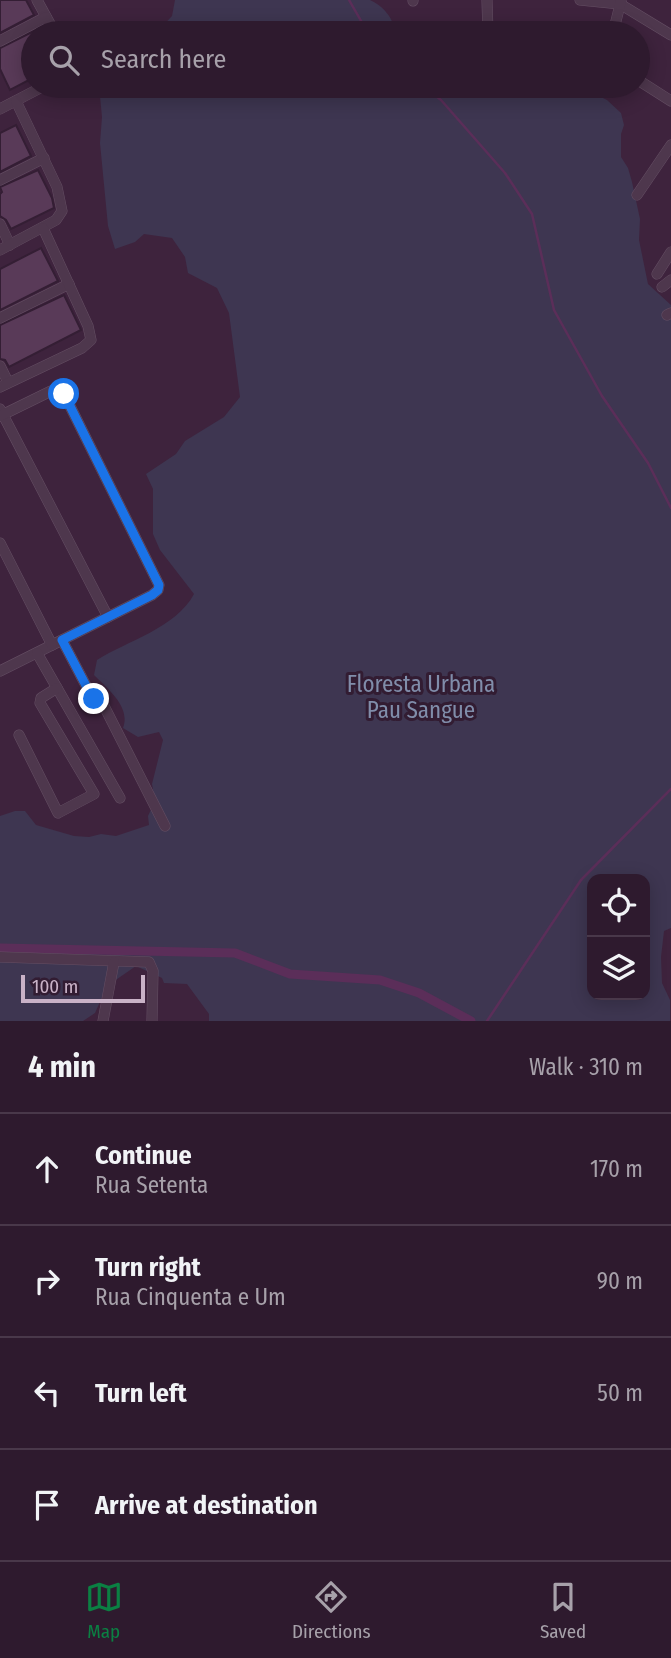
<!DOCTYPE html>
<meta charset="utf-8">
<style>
body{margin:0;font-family:"Fira Sans Condensed",sans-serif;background:#362336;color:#f1f3f6}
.controls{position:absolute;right:21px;bottom:21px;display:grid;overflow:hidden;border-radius:14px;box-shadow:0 4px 18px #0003}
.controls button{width:63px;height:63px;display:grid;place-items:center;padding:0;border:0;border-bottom:2px solid #49384a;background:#2e1a2e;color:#f1f3f6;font:35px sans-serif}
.scale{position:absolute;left:21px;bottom:18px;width:124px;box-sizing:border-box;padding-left:7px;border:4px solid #c9b2c7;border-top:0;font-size:19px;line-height:24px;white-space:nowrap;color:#c9b2c7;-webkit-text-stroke:5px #321c32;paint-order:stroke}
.stop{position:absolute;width:21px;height:21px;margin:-16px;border:5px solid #1a73e8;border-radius:50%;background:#fff}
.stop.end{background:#1a73e8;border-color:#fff;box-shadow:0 2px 7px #0008}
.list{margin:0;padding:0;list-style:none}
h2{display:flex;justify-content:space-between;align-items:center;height:91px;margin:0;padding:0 28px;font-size:30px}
h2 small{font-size:23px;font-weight:400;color:#a7a1aa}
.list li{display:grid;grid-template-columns:46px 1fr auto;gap:21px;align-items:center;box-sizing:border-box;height:112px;padding:0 28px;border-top:2px solid #49384a}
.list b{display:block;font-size:26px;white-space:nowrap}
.list p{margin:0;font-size:23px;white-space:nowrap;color:#a7a1aa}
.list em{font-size:23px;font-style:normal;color:#a7a1aa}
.icon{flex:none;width:38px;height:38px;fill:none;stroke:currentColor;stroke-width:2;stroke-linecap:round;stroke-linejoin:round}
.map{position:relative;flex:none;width:671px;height:1021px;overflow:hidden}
.search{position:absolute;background:#2e1a2e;box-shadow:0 4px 18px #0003;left:21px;right:21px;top:21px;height:77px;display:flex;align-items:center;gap:18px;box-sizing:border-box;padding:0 24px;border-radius:38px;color:#a7a1aa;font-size:26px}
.sheet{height:539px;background:#2e1a2e}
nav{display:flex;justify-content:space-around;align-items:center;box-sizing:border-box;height:98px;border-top:2px solid #49384a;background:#2e1a2e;font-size:19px;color:#a7a1aa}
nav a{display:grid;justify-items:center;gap:4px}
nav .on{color:#0b8043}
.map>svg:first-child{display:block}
.green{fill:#3e3651;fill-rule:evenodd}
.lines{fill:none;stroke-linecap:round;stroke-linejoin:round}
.stream{stroke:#5b2e59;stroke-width:2.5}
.canal{stroke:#5b2e59;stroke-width:9}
.building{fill:#593a58;stroke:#341e34;stroke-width:2}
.street-casing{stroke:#654f64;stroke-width:11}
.street{stroke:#4e374d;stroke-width:10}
.route{stroke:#1a73e8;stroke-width:9}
.labels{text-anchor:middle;stroke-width:6;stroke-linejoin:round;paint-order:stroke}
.park-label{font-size:23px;fill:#808daa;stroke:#321c32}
</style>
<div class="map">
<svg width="671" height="1021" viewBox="0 0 671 1021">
<rect width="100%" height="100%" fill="#3e233d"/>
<!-- green -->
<g class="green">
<path d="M175,0H370C383,6 394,18 395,33H156L172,16Z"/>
<path d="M99,86H579L607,100L621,113L624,125L621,134V157L628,168L632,182L640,219L639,240L648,284L671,305V928L664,931L661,957L662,983L670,1000V1021H209V1014L187,984L164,983L162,978L136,966L107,986L95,1013L83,1021H0V816L15,811H25L36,825L74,836L89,837L101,834L116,836L149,825L148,816L155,801L152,784L163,740L159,732L138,737L123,728C131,707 108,689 94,675L97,660C127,641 176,628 194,594L160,550L153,534V489L146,474L176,454L185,441L224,417L240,397L229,313L217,288L188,273L185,257L172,238L144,234L135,242L115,249L108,226L100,143L102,117ZM592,879H645V995H592Z"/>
</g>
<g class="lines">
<!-- stream -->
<g class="stream">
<path d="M349,0L368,33"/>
<path d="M423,86L441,100L505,173L532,214L554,310L602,396L648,463L671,508"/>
<path d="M487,1021L581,880L671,789"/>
</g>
<!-- canal -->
<path class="canal" d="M0,948L235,953L290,974L380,980L419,993L471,1021"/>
</g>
<!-- building -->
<g class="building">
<path d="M0,0H26L34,15L0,33Z"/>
<path d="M40,28L43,33H33V78L10,90L0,69V48Z"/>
<path d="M16,125L31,156L0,172V133Z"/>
<path d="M38,170L52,198L54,208L11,229L6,220L0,216V194L2,192L0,187Z"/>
<path d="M41,248L58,281L0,310V269Z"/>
<path d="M64,295L81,330L9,367L5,360L0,359V325Z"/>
</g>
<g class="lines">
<defs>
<g id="street">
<path d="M37,0L55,33"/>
<path d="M487,0L488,33"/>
<path d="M580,0L620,4L671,35"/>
<path d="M413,1V0"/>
<path d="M613,33L621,1"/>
<path d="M0,41L46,17"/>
<path d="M638,80L671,101"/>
<path d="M0,109L44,86"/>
<path d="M0,180L44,158"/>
<path d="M637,195L671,145"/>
<path d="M0,224L10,245"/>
<path d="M0,250L56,220L62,211L57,187L16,101"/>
<path d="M657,274L671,252"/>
<path d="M662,287L671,280"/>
<path d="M667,315L671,313"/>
<path d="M0,318L69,284"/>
<path d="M0,366L8,382"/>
<path d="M0,387L82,348L91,340L88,326L43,228"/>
<path d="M0,409L108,617"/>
<path d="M0,416L51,391L57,390L64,394L159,585L158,590L152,595L0,671"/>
<path d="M0,543L52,645"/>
<path d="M62,640L92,697L100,698L165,826"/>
<path d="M37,653L120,798"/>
<path d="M19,735L58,813L94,794L40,703L41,698L57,688"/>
<path d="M0,957L149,962L153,971L152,1021"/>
<path d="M103,1021L114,962"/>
</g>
</defs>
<!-- street casing -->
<use href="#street" class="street-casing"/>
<!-- street -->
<use href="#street" class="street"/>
</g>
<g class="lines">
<!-- route -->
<path class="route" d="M64,394L159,585L158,590L152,595L62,640L92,697L94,699"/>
</g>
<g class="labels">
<!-- park labels -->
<g class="park-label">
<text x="421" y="692">Floresta Urbana<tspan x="421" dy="26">Pau Sangue</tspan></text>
</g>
</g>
</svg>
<div class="controls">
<button><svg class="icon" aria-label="locate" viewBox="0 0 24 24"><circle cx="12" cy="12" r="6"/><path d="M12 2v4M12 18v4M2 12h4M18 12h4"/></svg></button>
<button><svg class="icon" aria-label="layers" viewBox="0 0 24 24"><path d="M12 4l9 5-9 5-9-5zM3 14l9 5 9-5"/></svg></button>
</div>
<div class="scale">100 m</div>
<div class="stop" style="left:64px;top:394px"></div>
<div class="stop end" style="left:94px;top:699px"></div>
<div class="search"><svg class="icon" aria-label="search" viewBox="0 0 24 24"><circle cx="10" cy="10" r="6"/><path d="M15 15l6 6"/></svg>Search here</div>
</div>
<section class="sheet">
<h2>4 min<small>Walk · 310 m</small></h2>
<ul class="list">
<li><svg class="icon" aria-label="ahead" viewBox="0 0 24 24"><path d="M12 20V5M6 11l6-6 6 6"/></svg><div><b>Continue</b><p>Rua Setenta</p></div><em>170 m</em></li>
<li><svg class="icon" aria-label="right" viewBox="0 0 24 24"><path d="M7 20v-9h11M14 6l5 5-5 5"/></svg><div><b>Turn right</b><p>Rua Cinquenta e Um</p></div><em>90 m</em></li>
<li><svg class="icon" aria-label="left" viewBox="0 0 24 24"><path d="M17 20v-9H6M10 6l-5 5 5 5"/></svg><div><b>Turn left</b></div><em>50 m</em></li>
<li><svg class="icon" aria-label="arrive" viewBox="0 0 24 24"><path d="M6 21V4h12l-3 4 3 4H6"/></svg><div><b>Arrive at destination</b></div></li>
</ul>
</section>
<nav>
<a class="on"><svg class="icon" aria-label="map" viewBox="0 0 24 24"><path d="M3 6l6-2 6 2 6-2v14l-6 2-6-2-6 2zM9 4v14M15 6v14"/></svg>Map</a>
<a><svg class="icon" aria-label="directions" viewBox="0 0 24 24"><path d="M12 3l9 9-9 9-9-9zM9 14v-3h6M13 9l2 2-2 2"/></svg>Directions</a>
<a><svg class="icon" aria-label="saved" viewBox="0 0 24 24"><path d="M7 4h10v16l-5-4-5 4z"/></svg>Saved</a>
</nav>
